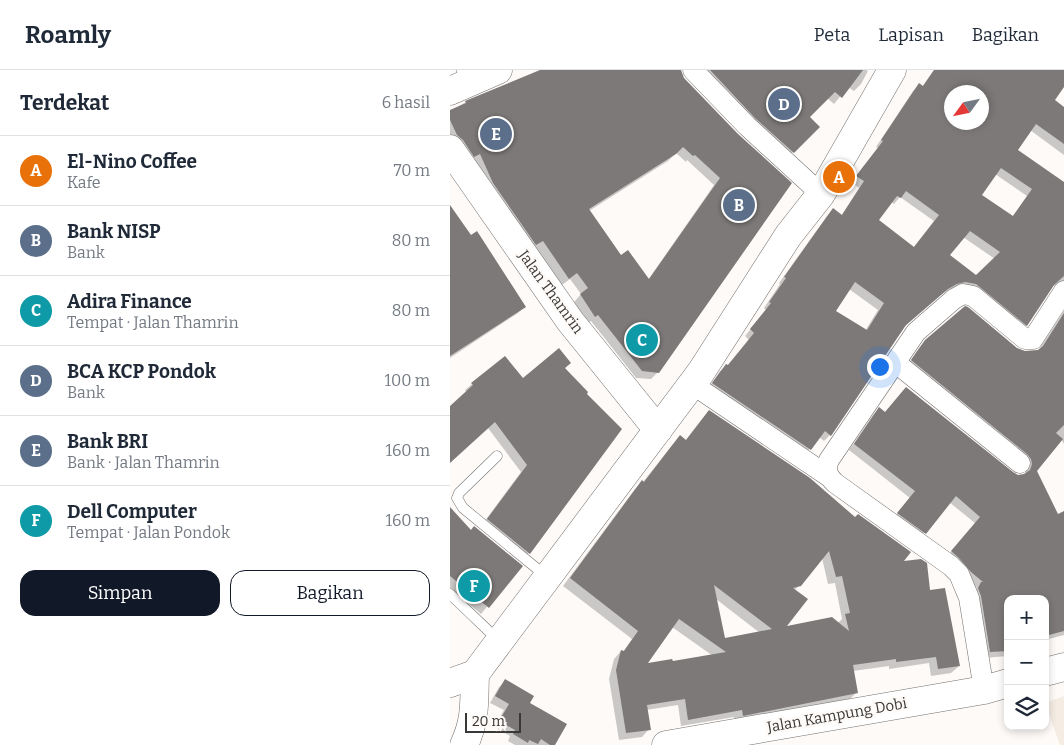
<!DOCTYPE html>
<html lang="id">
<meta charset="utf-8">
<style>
body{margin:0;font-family:Bitter,serif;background:#f6f6f7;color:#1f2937}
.controls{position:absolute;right:15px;bottom:15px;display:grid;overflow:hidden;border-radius:10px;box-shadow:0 2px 8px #0003}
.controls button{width:45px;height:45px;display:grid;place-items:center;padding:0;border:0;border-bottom:1px solid #e0e1e3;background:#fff;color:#1f2937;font:25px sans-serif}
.compass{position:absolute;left:494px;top:15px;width:45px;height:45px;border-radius:50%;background:#fff;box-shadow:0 2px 8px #0003;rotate:237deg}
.scale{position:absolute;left:15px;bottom:12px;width:56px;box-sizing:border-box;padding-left:5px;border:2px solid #383837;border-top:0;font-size:14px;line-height:18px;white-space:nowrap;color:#383837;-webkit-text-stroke:4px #fdfaf8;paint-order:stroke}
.you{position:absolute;left:429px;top:296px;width:18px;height:18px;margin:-12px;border:4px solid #fff;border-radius:50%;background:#1a73e8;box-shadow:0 0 0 8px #1a73e833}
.badge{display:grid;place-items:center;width:32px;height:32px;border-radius:50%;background:#111827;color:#fff;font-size:16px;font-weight:700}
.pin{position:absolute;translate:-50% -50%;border:2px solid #fff;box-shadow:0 1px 5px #0006}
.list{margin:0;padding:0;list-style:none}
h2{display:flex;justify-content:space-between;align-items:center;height:65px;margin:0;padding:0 20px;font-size:21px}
h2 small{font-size:16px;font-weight:400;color:#747a83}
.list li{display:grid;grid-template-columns:32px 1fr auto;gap:15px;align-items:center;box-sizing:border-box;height:70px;padding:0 20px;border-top:1px solid #e0e1e3}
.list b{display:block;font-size:19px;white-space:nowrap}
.list p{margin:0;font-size:16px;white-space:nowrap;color:#747a83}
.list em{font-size:16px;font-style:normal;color:#747a83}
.actions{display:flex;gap:10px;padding:15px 20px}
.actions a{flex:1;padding:11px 0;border:1px solid #111827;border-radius:15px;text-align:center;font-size:18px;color:#111827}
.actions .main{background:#111827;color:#fff}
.icon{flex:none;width:28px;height:28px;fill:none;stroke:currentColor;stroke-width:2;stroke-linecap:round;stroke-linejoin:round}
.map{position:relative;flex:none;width:614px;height:675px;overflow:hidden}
header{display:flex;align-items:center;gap:30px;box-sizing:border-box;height:70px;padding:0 25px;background:#fff;border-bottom:1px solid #e0e1e3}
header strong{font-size:24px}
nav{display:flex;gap:28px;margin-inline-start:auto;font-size:18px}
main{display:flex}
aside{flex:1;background:#fff}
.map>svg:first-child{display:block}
.built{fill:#f5ede4}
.shadow{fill:#0003;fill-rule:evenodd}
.building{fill:#7c7978;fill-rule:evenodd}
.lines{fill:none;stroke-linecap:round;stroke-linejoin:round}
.lane-casing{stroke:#73716f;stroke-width:11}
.street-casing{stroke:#73716f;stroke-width:21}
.secondary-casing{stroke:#73716f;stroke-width:29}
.primary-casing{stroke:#73716f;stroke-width:29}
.lane{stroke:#fff;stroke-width:10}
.street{stroke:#fff;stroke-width:20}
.secondary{stroke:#fff;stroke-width:28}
.primary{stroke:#fff;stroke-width:28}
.labels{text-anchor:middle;stroke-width:5;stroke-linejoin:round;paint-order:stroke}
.street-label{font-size:15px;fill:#383837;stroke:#fdfaf8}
</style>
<header>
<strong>Roamly</strong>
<nav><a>Peta</a><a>Lapisan</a><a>Bagikan</a></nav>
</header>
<main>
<aside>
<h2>Terdekat<small>6 hasil</small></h2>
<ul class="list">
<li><span class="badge" style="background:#e8710a">A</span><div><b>El-Nino Coffee</b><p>Kafe</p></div><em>70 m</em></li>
<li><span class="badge" style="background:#5c6f8a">B</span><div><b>Bank NISP</b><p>Bank</p></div><em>80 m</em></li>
<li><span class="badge" style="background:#0f9aa8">C</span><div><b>Adira Finance</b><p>Tempat · Jalan Thamrin</p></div><em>80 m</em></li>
<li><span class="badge" style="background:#5c6f8a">D</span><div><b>BCA KCP Pondok</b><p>Bank</p></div><em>100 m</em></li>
<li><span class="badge" style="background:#5c6f8a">E</span><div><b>Bank BRI</b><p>Bank · Jalan Thamrin</p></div><em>160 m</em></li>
<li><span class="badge" style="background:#0f9aa8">F</span><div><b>Dell Computer</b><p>Tempat · Jalan Pondok</p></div><em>160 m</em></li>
</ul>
<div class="actions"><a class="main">Simpan</a><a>Bagikan</a></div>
</aside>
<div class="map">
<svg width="614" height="675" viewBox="0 0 614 675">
<rect width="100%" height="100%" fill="#fdfaf8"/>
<!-- built -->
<path class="built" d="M614,626V675H610L595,633Z"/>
<!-- shadow -->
<g class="shadow">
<path d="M93,0H230L233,9L288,65L208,302L201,309L186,308L141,251L138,253L124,232L131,224L120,209L112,215L85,177L79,181L0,72V41L16,32ZM226,83L236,92L237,90L264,115L198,210L171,187L139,141L218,91Z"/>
<path d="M246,0H416L418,1L411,14L404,21L398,17L384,34L377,28L358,47L368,57L336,89Z"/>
<path d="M484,0H614V15L603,30L614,38V85L580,60L566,81L614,114V217L607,215L602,216L577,255L570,261L508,218L500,219L490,225L454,257L380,365L374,371L369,367L354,386L257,320L270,301L277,296L299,270L295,266L316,240L314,238L330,214L329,213L377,146L383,140L391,146L409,118L401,112L428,78L426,77L463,21L469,15L472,17ZM502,22H532V52H502ZM545,104L577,126L562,147L531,125ZM450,127L484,151L463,178L428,151L441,132L444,134ZM513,167L545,189L526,207L499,186ZM399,219L428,240L415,261L384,241Z"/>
<path d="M0,137L74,237L68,243L0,288Z"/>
<path d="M614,241V374L611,369L586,401L608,446L614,442V565L595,570V529H558V586L534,588L525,520L527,518L496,488L525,453L499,432L469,469L442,450L460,428L399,380L423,345L429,339L562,403L568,406L574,405L576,402L575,395L456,297L469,278L476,271L567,280L575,282L588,281Z"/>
<path d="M114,298L79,483L72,490L31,456L71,402L38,358L0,392V338L17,323L15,320L22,314L72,310Z"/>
<path d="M259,341L452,493L479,522L509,596L501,603L481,606L479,593L439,599V596L403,601L407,622L399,630L286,653L284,647L231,656L228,635L196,640L199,659L192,667L169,670L159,609L164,589L171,581L173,582L182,569L113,516L185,419L193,412L223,374L235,371ZM372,488L378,514L385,513L392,549L388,553L334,558L345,520ZM266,529L310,563L274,570ZM222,557L263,586L222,593L195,595Z"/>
<path d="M0,439L20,462L71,496L31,544L0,518Z"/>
<path d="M55,611L104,675H65L58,671L60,666L44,657L54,640L40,633L49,617Z"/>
</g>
<!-- building -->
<g class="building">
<path d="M90,0H231L234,8L288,64L342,113L209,303L192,301L148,245L145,247L130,224L138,218L127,203L119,209L93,171L86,175L43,113L30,84L24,87L13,70L7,65L0,50V40L16,33L15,31ZM233,77L243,86L245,85L270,108L199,209L178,180L171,185L139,139L226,84Z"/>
<path d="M260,0H413L392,28L385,22L360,47L370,57L344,83L305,48Z"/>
<path d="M484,0H614V17L605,30L614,37V74L586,54L568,80L614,112V206L604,215L577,256L526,214L515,212L507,214L498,219L456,255L381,366L375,361L361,380L262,313L276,294L278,295L304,263L300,259L321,233L319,232L336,208L334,207L383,138L392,145L414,111L406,106L433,71L431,70L469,13L473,16ZM502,22H532V52H502ZM551,98L582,119L563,146L532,125ZM456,121L489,145L464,177L429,150L447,126L451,128ZM520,161L550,182L526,205L500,185ZM405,212L434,233L417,260L386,241Z"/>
<path d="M0,135L21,165L27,161L76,237L0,286Z"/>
<path d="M515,236L518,237L567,278L575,281L588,280L593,276L614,243V355L606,363L613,369L587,401L608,444L614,441V561L595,566V529H558V581L540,582L531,526L528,518L531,512H533L521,502L509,488L501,481L530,447L506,426L476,464L447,443L465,421L404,374L429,337L435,342L456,317L563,402L568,405L574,404L580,400L582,394L581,389L577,384L461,290L475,270Z"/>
<path d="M109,278L121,293L115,298L138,322L137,324L172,359L80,484L37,449L77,395L45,352L0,393V336L23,315L21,313L55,286L73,308Z"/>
<path d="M259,340L360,408L405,447L408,444L461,482L454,491L471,489L477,493L480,520L495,518L510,596L488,599L486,587L446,592V589L403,595L408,623L293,646L292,640L238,650L235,629L197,635L201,660L176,663L166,600L171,580L174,581L188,561L120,508L192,410L194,412L230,365L236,370ZM379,481L386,507L392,506L400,543L395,544L399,561L382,547L337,556L358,529L343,518L351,516ZM264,515L322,559L275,568ZM229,549L276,582L223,591L222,589L198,593Z"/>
<path d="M0,437L21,460L24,456L73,496L39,538L0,506Z"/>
<path d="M55,609L84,626L80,633L117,654L105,675H100L91,669L88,674L79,670L78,673L63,664L65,660L49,651L59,634L45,626Z"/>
</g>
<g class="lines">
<defs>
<g id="lane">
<path d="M47,386L9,423L7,428L13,438L96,506"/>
<path d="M0,524L48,570"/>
</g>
<g id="street">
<path d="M243,0L297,56L371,124"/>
<path d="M446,293L570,393"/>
<path d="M242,314L378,406"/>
<path d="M534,620L519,528L509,504L501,496L385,413C377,405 375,400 379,390L466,262L504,229L513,224L523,226L575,269H583L614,221"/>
</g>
<g id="secondary">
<path d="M0,21L48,0"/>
<path d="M0,79L120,251L208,360"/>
<path d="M595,602L614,597"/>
<path d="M25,604L251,302L338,166L371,124L442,0"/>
<path d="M0,613L25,604"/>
<path d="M14,675C26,650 24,632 25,604"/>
<path d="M216,675L534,620L558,613"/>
</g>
<g id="primary">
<path d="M21,0L33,6"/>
<path d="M0,82L2,83"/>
</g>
</defs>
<!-- lane casing -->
<use href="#lane" class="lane-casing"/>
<!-- street casing -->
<use href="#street" class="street-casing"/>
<!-- secondary casing -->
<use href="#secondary" class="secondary-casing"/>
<!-- primary casing -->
<use href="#primary" class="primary-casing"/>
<!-- lane -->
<use href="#lane" class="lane"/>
<!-- street -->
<use href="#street" class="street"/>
<!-- secondary -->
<use href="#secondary" class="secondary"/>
<!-- primary -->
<use href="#primary" class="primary"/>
</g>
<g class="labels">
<!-- street labels -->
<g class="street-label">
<text transform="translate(101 222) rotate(54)" y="5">Jalan Thamrin</text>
<text transform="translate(387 645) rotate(-10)" y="5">Jalan Kampung Dobi</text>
</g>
</g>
</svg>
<div class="controls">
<button>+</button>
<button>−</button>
<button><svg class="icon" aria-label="layers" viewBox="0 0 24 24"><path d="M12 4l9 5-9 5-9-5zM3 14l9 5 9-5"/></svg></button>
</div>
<svg class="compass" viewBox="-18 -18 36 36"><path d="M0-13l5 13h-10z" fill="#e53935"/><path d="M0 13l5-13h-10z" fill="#747a83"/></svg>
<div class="scale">20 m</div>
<div class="you"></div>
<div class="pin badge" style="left:389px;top:107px;background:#e8710a">A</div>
<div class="pin badge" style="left:289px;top:135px;background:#5c6f8a">B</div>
<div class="pin badge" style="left:192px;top:270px;background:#0f9aa8">C</div>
<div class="pin badge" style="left:334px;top:34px;background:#5c6f8a">D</div>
<div class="pin badge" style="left:46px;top:64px;background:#5c6f8a">E</div>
<div class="pin badge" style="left:24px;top:516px;background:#0f9aa8">F</div>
</div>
</main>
